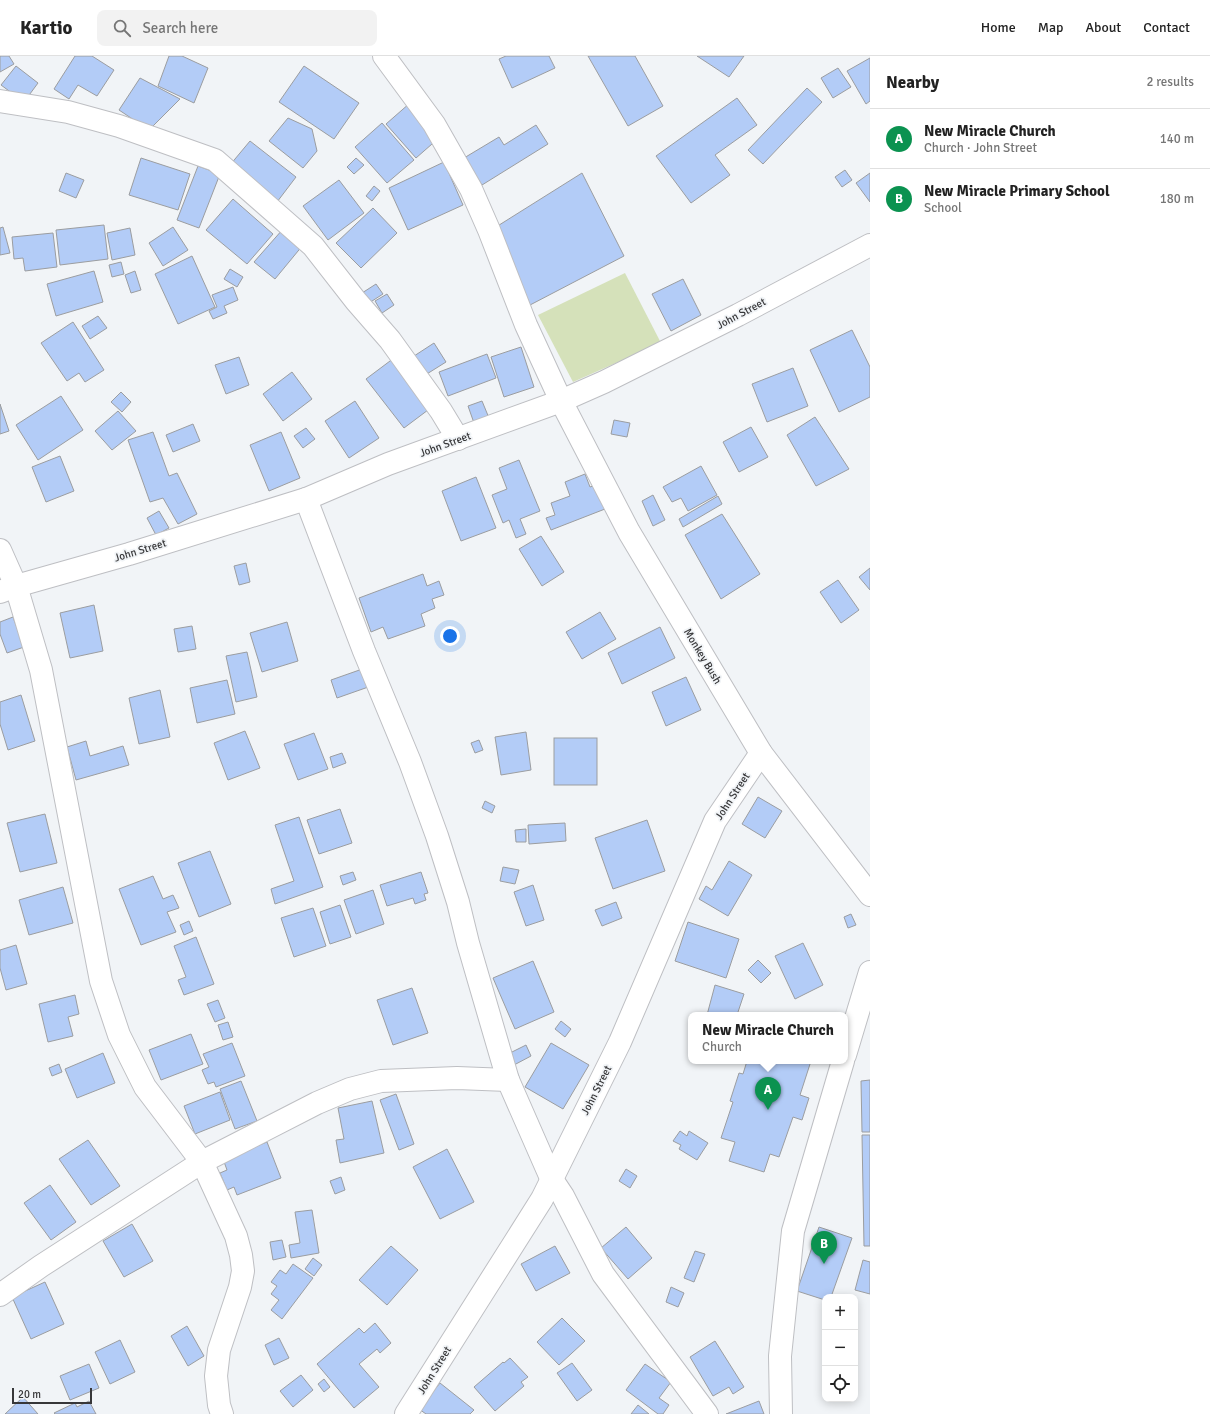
<!DOCTYPE html>
<meta charset="utf-8">
<style>
body{margin:0;font-family:Signika,sans-serif;background:#f2f2f2;color:#222}
.controls{position:absolute;right:12px;bottom:12px;display:grid;overflow:hidden;border-radius:8px;box-shadow:0 2px 10px #0003}
.controls button{width:36px;height:36px;display:grid;place-items:center;padding:0;border:0;border-bottom:1px solid #e0e0e0;background:#fff;color:#222;font:20px sans-serif}
.scale{position:absolute;left:12px;bottom:10px;width:80px;box-sizing:border-box;padding-left:4px;border:2px solid #373739;border-top:0;font-size:11px;line-height:14px;white-space:nowrap;color:#373739;-webkit-text-stroke:3px #f1f4f7;paint-order:stroke}
.you{position:absolute;left:450px;top:580px;width:14px;height:14px;margin:-10px;border:3px solid #fff;border-radius:50%;background:#1a73e8;box-shadow:0 0 0 6px #1a73e833}
.badge{display:grid;place-items:center;width:26px;height:26px;border-radius:50%;background:#0b9250;color:#fff;font-size:13px;font-weight:700}
.pin{position:absolute;translate:-50% -33px;filter:drop-shadow(0 1px 2px #0008)}
.pin::after{content:'';position:absolute;top:21px;width:14px;height:12px;background:inherit;clip-path:polygon(0 0,100% 0,50% 100%)}
.popup{position:absolute;left:688px;top:956px;width:160px;height:52px;box-sizing:border-box;display:grid;place-content:center;border-radius:8px;background:#fff;filter:drop-shadow(0 1px 3px #0005);font-size:13px;white-space:nowrap;color:#767676}
.popup b{font-size:15px;color:#222}
.popup::after{content:'';position:absolute;left:50%;top:100%;margin-left:-8px;border:8px solid transparent;border-top-color:#fff}
.list{margin:0;padding:0;list-style:none}
h2{display:flex;justify-content:space-between;align-items:center;height:52px;margin:0;padding:0 16px;font-size:17px}
h2 small{font-size:13px;font-weight:400;color:#767676}
.list li{display:grid;grid-template-columns:26px 1fr auto;gap:12px;align-items:center;box-sizing:border-box;height:60px;padding:0 16px;border-top:1px solid #e0e0e0}
.list b{display:block;font-size:15px;white-space:nowrap}
.list p{margin:0;font-size:13px;white-space:nowrap;color:#767676}
.list em{font-size:13px;font-style:normal;color:#767676}
.icon{flex:none;width:22px;height:22px;fill:none;stroke:currentColor;stroke-width:2;stroke-linecap:round;stroke-linejoin:round}
.map{position:relative;flex:none;width:870px;height:1358px;overflow:hidden}
header{display:flex;align-items:center;gap:24px;box-sizing:border-box;height:56px;padding:0 20px;background:#fff;border-bottom:1px solid #e0e0e0}
header strong{font-size:19px}
nav{display:flex;gap:22px;margin-inline-start:auto;font-size:14px}
.search{width:280px;height:36px;background:#f2f2f2;display:flex;align-items:center;gap:10px;box-sizing:border-box;padding:0 14px;border-radius:8px;color:#767676;font-size:15px}
main{display:flex}
aside{flex:1;background:#fff}
.map>svg:first-child{display:block}
.green{fill:#d5e1ba}
.building{fill:#b3ccf7;stroke:#9b9da0}
.lines{fill:none;stroke-linecap:round;stroke-linejoin:round}
.minor-casing{stroke:#bebfc3;stroke-width:24}
.minor{stroke:#fff;stroke-width:22}
.labels{text-anchor:middle;stroke-width:3.5;stroke-linejoin:round;paint-order:stroke}
.street-label{font-size:11px;fill:#373739;stroke:#f1f4f7}
</style>
<header>
<strong>Kartio</strong>
<div class="search"><svg class="icon" aria-label="search" viewBox="0 0 24 24"><circle cx="10" cy="10" r="6"/><path d="M15 15l6 6"/></svg>Search here</div>
<nav><a>Home</a><a>Map</a><a>About</a><a>Contact</a></nav>
</header>
<main>
<div class="map">
<svg width="870" height="1358" viewBox="0 0 870 1358">
<rect width="100%" height="100%" fill="#f1f4f7"/>
<!-- green -->
<path class="green" d="M625,217L661,287L573,326L538,259Z"/>
<!-- building -->
<g class="building">
<path d="M0,0H9L14,8L0,16Z"/>
<path d="M75,0H92L114,14L97,40L78,29L69,43L54,33Z"/>
<path d="M169,0H182L208,12L194,47L158,30Z"/>
<path d="M506,0H549L555,12L512,32L499,3Z"/>
<path d="M588,0H635L663,50L628,70Z"/>
<path d="M697,0H744L729,21Z"/>
<path d="M870,2V45L866,48L847,15Z"/>
<path d="M16,10L38,27L24,46L1,29Z"/>
<path d="M304,10L359,47L334,83L279,46Z"/>
<path d="M838,12L851,31L833,42L821,22Z"/>
<path d="M140,22L180,43L149,74L119,54Z"/>
<path d="M807,32L822,46L763,108L748,94Z"/>
<path d="M737,42L757,69L715,99L730,119L691,147L656,100Z"/>
<path d="M410,47L440,81L416,102L386,68Z"/>
<path d="M288,62L312,73L317,95L303,112L269,85Z"/>
<path d="M382,67L414,104L387,127L355,91Z"/>
<path d="M536,69L548,88L482,129L464,102L499,81L504,89Z"/>
<path d="M250,85L296,121L277,146L230,109Z"/>
<path d="M141,102L190,118L178,154L129,139Z"/>
<path d="M356,102L364,109L354,118L347,111Z"/>
<path d="M444,106L463,149L408,174L389,132Z"/>
<path d="M198,110L220,118L199,172L177,164Z"/>
<path d="M845,114L852,124L842,131L835,121Z"/>
<path d="M66,117L84,124L76,142L59,135Z"/>
<path d="M582,117L624,200L530,249L496,171Z"/>
<path d="M870,117V146L856,127Z"/>
<path d="M339,124L364,157L328,184L303,150Z"/>
<path d="M374,130L380,135L372,145L366,140Z"/>
<path d="M233,143L273,178L247,208L206,174Z"/>
<path d="M373,152L397,177L361,212L336,187Z"/>
<path d="M104,169L108,203L60,209L56,174Z"/>
<path d="M3,171L10,197L0,199V172Z"/>
<path d="M173,171L188,194L163,210L149,187Z"/>
<path d="M130,172L135,199L112,204L107,177Z"/>
<path d="M283,173L303,189L275,223L254,206Z"/>
<path d="M53,177L57,211L25,215L23,202L14,203L12,181Z"/>
<path d="M192,200L215,251L178,268L155,218Z"/>
<path d="M121,206L124,218L112,221L109,209Z"/>
<path d="M230,213L243,221L237,231L224,223Z"/>
<path d="M94,215L103,246L56,260L47,228Z"/>
<path d="M135,215L141,234L131,237L125,219Z"/>
<path d="M683,223L701,259L671,275L652,238Z"/>
<path d="M376,228L383,238L369,247L362,237Z"/>
<path d="M233,231L238,244L224,250L227,257L213,263L209,255L217,251L212,239Z"/>
<path d="M387,238L394,249L382,257L375,245Z"/>
<path d="M98,260L107,272L90,283L82,270Z"/>
<path d="M73,266L104,314L85,326L79,317L67,325L41,287Z"/>
<path d="M852,274L870,311V341L839,356L810,294Z"/>
<path d="M434,287L446,306L422,321L411,302Z"/>
<path d="M521,291L534,331L504,341L491,301Z"/>
<path d="M487,298L496,322L448,340L439,316Z"/>
<path d="M239,301L249,329L226,338L215,309Z"/>
<path d="M394,302L432,351L404,372L366,323Z"/>
<path d="M793,312L808,350L767,366L752,328Z"/>
<path d="M292,316L312,343L283,365L263,338Z"/>
<path d="M121,336L131,346L122,356L111,346Z"/>
<path d="M61,340L83,374L38,404L16,369Z"/>
<path d="M355,345L379,382L349,402L325,365Z"/>
<path d="M482,345L489,362L474,367L468,350Z"/>
<path d="M0,348L9,375L0,378Z"/>
<path d="M118,355L136,375L112,394L95,375Z"/>
<path d="M815,361L849,413L816,430L787,379Z"/>
<path d="M614,364L630,367L627,381L611,378Z"/>
<path d="M193,368L200,385L173,396L166,379Z"/>
<path d="M751,371L768,401L739,416L723,386Z"/>
<path d="M306,372L315,383L303,392L294,380Z"/>
<path d="M153,376L169,420L177,417L197,458L178,468L163,442L150,446L128,384Z"/>
<path d="M281,376L300,422L269,435L250,389Z"/>
<path d="M60,400L74,435L46,446L32,411Z"/>
<path d="M519,404L540,455L520,463L526,478L516,482L509,464L503,467L492,439L507,433L499,412Z"/>
<path d="M701,410L717,439L688,455L681,442L672,446L663,431Z"/>
<path d="M585,418L590,431L596,429L605,453L551,474L546,462L555,459L551,447L570,440L565,426Z"/>
<path d="M476,421L496,472L461,485L442,435Z"/>
<path d="M653,439L665,464L653,470L642,445Z"/>
<path d="M718,440L722,448L683,471L679,463Z"/>
<path d="M159,455L169,472L156,479L147,462Z"/>
<path d="M722,458L760,518L721,543L685,479Z"/>
<path d="M541,480L564,516L542,530L519,493Z"/>
<path d="M246,507L250,526L239,529L234,510Z"/>
<path d="M870,512V534L859,521Z"/>
<path d="M423,518L427,530L439,525L444,539L432,543L435,552L421,558L425,570L388,583L383,571L371,576L359,542Z"/>
<path d="M838,524L859,554L841,567L820,536Z"/>
<path d="M94,549L103,595L70,602L60,557Z"/>
<path d="M600,556L616,583L582,603L566,576Z"/>
<path d="M13,561L24,591L7,597L0,578V566Z"/>
<path d="M287,566L298,605L262,616L250,577Z"/>
<path d="M192,570L196,593L178,596L174,573Z"/>
<path d="M660,571L675,602L622,628L608,597Z"/>
<path d="M247,596L257,641L236,646L226,600Z"/>
<path d="M368,611L374,629L337,642L331,624Z"/>
<path d="M686,621L701,654L666,670L652,636Z"/>
<path d="M227,624L235,658L197,667L190,632Z"/>
<path d="M160,634L170,681L139,688L129,642Z"/>
<path d="M21,639L35,685L8,694L0,668V646Z"/>
<path d="M245,675L260,712L228,724L214,687Z"/>
<path d="M526,676L531,714L501,719L495,681Z"/>
<path d="M314,677L328,713L298,724L284,688Z"/>
<rect x="554" y="682" width="43" height="47"/>
<path d="M479,684L483,694L475,697L471,687Z"/>
<path d="M86,685L90,700L123,690L129,709L76,724L67,691Z"/>
<path d="M342,697L346,707L333,712L330,701Z"/>
<path d="M758,741L782,755L765,782L742,768Z"/>
<path d="M485,745L495,750L492,757L482,752Z"/>
<path d="M340,753L352,787L319,798L307,764Z"/>
<path d="M45,758L57,807L20,816L7,767Z"/>
<path d="M299,761L323,831L275,848L271,833L294,825L275,769Z"/>
<path d="M647,764L665,815L613,833L595,782Z"/>
<path d="M565,767L566,785L529,788L528,769Z"/>
<path d="M526,773V786H516L515,774Z"/>
<path d="M210,795L231,848L199,861L178,807Z"/>
<path d="M729,805L752,819L728,860L699,843L706,830L712,834Z"/>
<path d="M503,811L519,814L515,828L500,825Z"/>
<path d="M353,816L356,824L343,829L340,820Z"/>
<path d="M421,816L428,837L424,838L426,844L415,848L413,842L387,850L380,829Z"/>
<path d="M153,820L163,843L173,839L179,852L167,856L176,876L141,889L119,833Z"/>
<path d="M533,829L544,864L526,870L514,836Z"/>
<path d="M63,831L73,867L29,879L19,844Z"/>
<path d="M373,834L384,868L356,878L344,844Z"/>
<path d="M616,846L622,862L602,870L595,854Z"/>
<path d="M340,849L351,881L330,888L320,856Z"/>
<path d="M313,852L326,890L294,901L281,862Z"/>
<path d="M851,858L856,869L848,872L844,861Z"/>
<path d="M189,865L193,875L184,879L180,869Z"/>
<path d="M688,866L739,883L726,922L675,905Z"/>
<path d="M196,881L214,928L184,939L178,924L186,921L174,890Z"/>
<path d="M803,887L823,929L795,943L775,900Z"/>
<path d="M16,889L27,928L6,934L0,912V894Z"/>
<path d="M758,904L771,917L761,927L748,914Z"/>
<path d="M533,905L554,956L515,973L493,922Z"/>
<path d="M715,929L744,938L737,959H707Z"/>
<path d="M412,932L428,977L393,989L377,944Z"/>
<path d="M75,939L79,958L68,961L73,980L48,986L39,948Z"/>
<path d="M218,944L225,962L215,966L207,948Z"/>
<path d="M561,965L571,973L565,981L555,973Z"/>
<path d="M228,966L233,981L223,984L218,969Z"/>
<path d="M191,978L203,1008L161,1024L149,994Z"/>
<path d="M232,987L245,1020L216,1031L214,1026L208,1028L202,1014L209,1011L203,998Z"/>
<path d="M551,987L589,1009L563,1053L525,1031Z"/>
<path d="M526,989L531,1000L514,1009L508,998Z"/>
<path d="M103,997L115,1027L77,1042L65,1013Z"/>
<path d="M747,1005H811L800,1039L809,1042L802,1064L793,1061L779,1101L770,1098L764,1116L729,1105L735,1086L721,1082L733,1046L730,1045L739,1017L743,1018Z"/>
<path d="M59,1008L62,1016L52,1020L49,1012Z"/>
<path d="M870,1024V1076H862L861,1025Z"/>
<path d="M241,1025L257,1065L235,1073L220,1033Z"/>
<path d="M220,1036L230,1064L195,1078L184,1050Z"/>
<path d="M396,1038L414,1088L399,1094L380,1044Z"/>
<path d="M372,1045L384,1097L340,1107L336,1084L344,1083L338,1052Z"/>
<path d="M680,1075L687,1080L689,1075L708,1087L697,1104L679,1093L681,1089L673,1085Z"/>
<path d="M862,1079H870V1190H864Z"/>
<path d="M88,1084L120,1130L91,1149L59,1103Z"/>
<path d="M267,1086L281,1122L237,1139L234,1131L227,1134L220,1117L227,1114L223,1103Z"/>
<path d="M447,1093L474,1146L440,1163L413,1111Z"/>
<path d="M626,1113L637,1120L630,1132L619,1125Z"/>
<path d="M341,1121L345,1134L335,1138L330,1125Z"/>
<path d="M50,1129L76,1166L51,1184L24,1147Z"/>
<path d="M312,1154L319,1197L291,1202L289,1189L300,1187L295,1156Z"/>
<path d="M132,1168L153,1205L124,1221L103,1185Z"/>
<path d="M626,1171L652,1202L628,1223L601,1192Z"/>
<path d="M819,1171L852,1182L831,1241H825V1244L797,1235Z"/>
<path d="M282,1184L286,1201L273,1204L270,1186Z"/>
<path d="M391,1190L418,1214L387,1249L359,1224Z"/>
<path d="M555,1190L570,1217L536,1235L521,1208Z"/>
<path d="M695,1195L705,1198L694,1226L684,1222Z"/>
<path d="M313,1202L322,1209L314,1220L305,1213Z"/>
<path d="M863,1204L870,1206V1238L855,1234Z"/>
<path d="M293,1208L313,1222L282,1263L271,1254L279,1244L271,1238L277,1230L271,1226L280,1214L286,1218Z"/>
<path d="M45,1226L64,1268L31,1283L12,1241Z"/>
<path d="M671,1231L684,1237L678,1251L666,1246Z"/>
<path d="M562,1262L585,1285L559,1309L537,1286Z"/>
<path d="M375,1267L391,1287L380,1297L377,1293L359,1308L379,1331L354,1352L317,1308L359,1272L364,1277Z"/>
<path d="M187,1270L204,1300L188,1310L171,1280Z"/>
<path d="M279,1282L289,1302L274,1309L265,1289Z"/>
<path d="M120,1284L135,1316L110,1328L95,1296Z"/>
<path d="M715,1285L744,1331L733,1338L729,1331L713,1340L690,1301Z"/>
<path d="M510,1302L528,1321L521,1326L524,1330L495,1355L474,1331L503,1306L504,1307Z"/>
<path d="M572,1307L592,1334L577,1345L557,1317Z"/>
<path d="M89,1308L99,1332L70,1344L60,1320Z"/>
<path d="M645,1308L671,1326L659,1342L669,1349L663,1358H658L626,1334Z"/>
<path d="M301,1319L313,1334L293,1351L280,1335Z"/>
<path d="M324,1323L330,1331L324,1336L318,1328Z"/>
<path d="M440,1327L474,1354L470,1358H426L419,1353Z"/>
<path d="M23,1341L38,1358H5Z"/>
<path d="M89,1345L96,1358H55L54,1357L75,1347L77,1351Z"/>
<path d="M759,1345L764,1358H726Z"/>
<path d="M638,1349L649,1358H631Z"/>
</g>
<g class="lines">
<defs>
<g id="minor">
<path d="M384,0L434,68L471,133L489,174L526,269L561,345L629,476L761,697L870,839"/>
<path d="M0,45L68,56L119,70L215,104L313,190L356,245L390,284L441,355L458,383"/>
<path d="M306,443L364,595L410,706L437,780L458,846L468,887L508,1024L551,1122L563,1140L603,1218L707,1358"/>
<path d="M0,494L16,530L41,614L101,925L119,979L145,1031L202,1106L236,1180L241,1199L243,1215L240,1231L219,1294L216,1320L219,1349L222,1358"/>
<path d="M0,536L16,530L129,498L306,443L388,408L561,345L604,326L738,259L870,189"/>
<path d="M845,999L870,916"/>
<path d="M0,1239L41,1210L202,1106L317,1047L350,1033L381,1025L457,1022L508,1024"/>
<path d="M406,1358L542,1143L620,986L715,765L761,697"/>
<path d="M781,1358L780,1300L793,1175L843,1005"/>
</g>
</defs>
<!-- minor casing -->
<use href="#minor" class="minor-casing"/>
<!-- minor -->
<use href="#minor" class="minor"/>
</g>
<g class="labels">
<!-- street labels -->
<g class="street-label">
<text transform="translate(741 257) rotate(-28)" y="4">John Street</text>
<text transform="translate(445 388) rotate(-20)" y="4">John Street</text>
<text transform="translate(140 494) rotate(-17)" y="4">John Street</text>
<text transform="translate(703 600) rotate(59)" y="4">Monkey Bush</text>
<text transform="translate(732 740) rotate(-57)" y="4">John Street</text>
<text transform="translate(596 1034) rotate(-63)" y="4">John Street</text>
<text transform="translate(434 1314) rotate(-58)" y="4">John Street</text>
</g>
</g>
</svg>
<div class="controls">
<button>+</button>
<button>−</button>
<button><svg class="icon" aria-label="locate" viewBox="0 0 24 24"><circle cx="12" cy="12" r="6"/><path d="M12 2v4M12 18v4M2 12h4M18 12h4"/></svg></button>
</div>
<div class="scale">20 m</div>
<div class="you"></div>
<div class="pin badge" style="left:768px;top:1054px">A</div>
<div class="popup"><b>New Miracle Church</b>Church</div>
<div class="pin badge" style="left:824px;top:1208px">B</div>
</div>
<aside>
<h2>Nearby<small>2 results</small></h2>
<ul class="list">
<li><span class="badge">A</span><div><b>New Miracle Church</b><p>Church · John Street</p></div><em>140 m</em></li>
<li><span class="badge">B</span><div><b>New Miracle Primary School</b><p>School</p></div><em>180 m</em></li>
</ul>
</aside>
</main>
